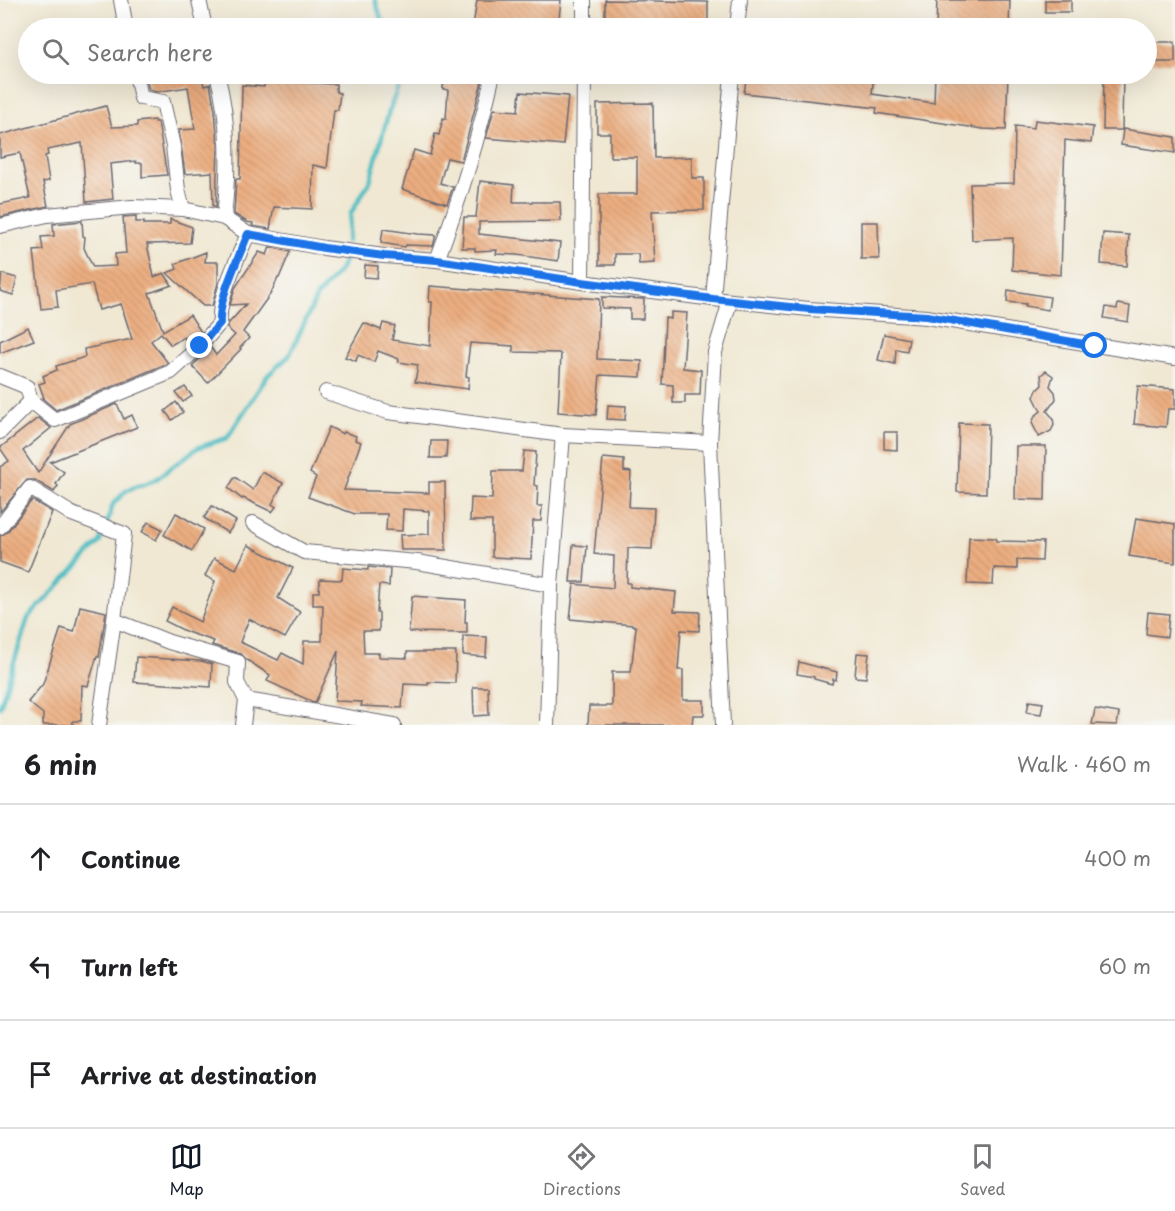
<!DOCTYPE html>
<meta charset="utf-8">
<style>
body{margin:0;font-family:"Playpen Sans",sans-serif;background:#f6f6f6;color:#202124}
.stop{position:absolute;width:18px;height:18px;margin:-14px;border:4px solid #1a73e8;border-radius:50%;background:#fff}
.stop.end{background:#1a73e8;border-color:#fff;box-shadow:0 2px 6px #0008}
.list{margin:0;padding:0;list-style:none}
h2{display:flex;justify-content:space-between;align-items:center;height:78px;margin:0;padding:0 24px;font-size:26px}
h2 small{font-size:20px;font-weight:400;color:#757577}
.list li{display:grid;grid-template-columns:39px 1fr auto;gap:18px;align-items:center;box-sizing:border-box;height:108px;padding:0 24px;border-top:2px solid #e0e0e0}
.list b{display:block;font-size:22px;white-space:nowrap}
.list em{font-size:20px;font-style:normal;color:#757577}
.icon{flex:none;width:33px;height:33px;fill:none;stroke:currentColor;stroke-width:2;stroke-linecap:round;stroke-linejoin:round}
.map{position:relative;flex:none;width:1175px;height:725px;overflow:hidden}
.search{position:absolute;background:#fff;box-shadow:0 6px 24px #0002;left:18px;right:18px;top:18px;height:66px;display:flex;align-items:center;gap:15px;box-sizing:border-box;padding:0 21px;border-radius:33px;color:#757577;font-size:22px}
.sheet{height:402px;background:#fff}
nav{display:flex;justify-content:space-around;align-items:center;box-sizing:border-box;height:84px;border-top:2px solid #e0e0e0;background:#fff;font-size:16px;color:#757577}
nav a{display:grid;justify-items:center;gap:3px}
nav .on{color:#111827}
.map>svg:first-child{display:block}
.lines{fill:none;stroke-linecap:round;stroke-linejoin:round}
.stream{stroke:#4ebdc3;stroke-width:4.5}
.building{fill:url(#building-back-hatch)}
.minor-casing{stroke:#6a6770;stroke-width:16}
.minor{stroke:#fff;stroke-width:14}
.route{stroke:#1a73e8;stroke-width:8}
</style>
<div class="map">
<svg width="1175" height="725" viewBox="0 0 1175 725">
<defs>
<pattern id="building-back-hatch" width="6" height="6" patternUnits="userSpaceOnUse" patternTransform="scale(1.5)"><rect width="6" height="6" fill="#ecae80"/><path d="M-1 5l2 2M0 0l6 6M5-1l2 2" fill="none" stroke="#ca9570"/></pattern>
</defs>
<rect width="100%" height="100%" fill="#f6f6f2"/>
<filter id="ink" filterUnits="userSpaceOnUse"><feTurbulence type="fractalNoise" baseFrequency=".0167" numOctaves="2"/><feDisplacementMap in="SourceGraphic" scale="12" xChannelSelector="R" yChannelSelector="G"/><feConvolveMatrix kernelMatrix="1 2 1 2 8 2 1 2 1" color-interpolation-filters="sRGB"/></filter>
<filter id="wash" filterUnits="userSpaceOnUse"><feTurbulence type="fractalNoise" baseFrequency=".008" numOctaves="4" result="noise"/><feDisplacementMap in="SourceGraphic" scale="24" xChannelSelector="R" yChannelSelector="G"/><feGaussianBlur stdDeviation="1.35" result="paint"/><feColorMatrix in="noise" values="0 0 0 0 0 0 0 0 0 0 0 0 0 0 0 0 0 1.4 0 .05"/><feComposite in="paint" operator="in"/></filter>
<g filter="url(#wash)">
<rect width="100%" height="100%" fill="#f0e8d3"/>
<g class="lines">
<!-- stream -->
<g class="stream">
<path d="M375,0L384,28"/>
<path d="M347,241L351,213L370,181L389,111L403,74"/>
<path d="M107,523L113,504L127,490L155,480L197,448L227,438L268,375L289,356L317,296L341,269L346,258"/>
<path d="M0,707L28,618L100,542L103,531"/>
</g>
</g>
<g id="blocks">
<!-- building -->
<g class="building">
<path d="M477,0H561L558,28H493L473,26Z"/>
<path d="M605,0L708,2V28H659V27L605,28Z"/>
<path d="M937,0H1010L1009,28H936Z"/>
<rect x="1045" y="0" width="26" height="12"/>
<rect x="1146" y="42" width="29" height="20"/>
<path d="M145,74H201L204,86L210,84L215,111L218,146L216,207L213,206L212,172L185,174L179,130L195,129L188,87L156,92L149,90Z"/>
<path d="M444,74H484L461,161L447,158L440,183L453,187L447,204L402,189L414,150L430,155L435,134L439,135L443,118L446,119L448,90L443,89Z"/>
<path d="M747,74H874L872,94L934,103L935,74H1008L1006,130L983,129L876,113L877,108L744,93Z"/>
<path d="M1104,74H1123L1122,130H1103Z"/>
<path d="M265,81L336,84V92L340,93L338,110H334L327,168L313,165L312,209L274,207L270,229L252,226L253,223L247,222L234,214L236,179H240L242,85L264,87Z"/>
<path d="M520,92L568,96L563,145L486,138L494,109L518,111Z"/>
<path d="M653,103L654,158L692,157V178H704V210L652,211L655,263L639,264L638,254H615V265H599V194H637V157H610V133H597V104Z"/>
<path d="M106,106L112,127L137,126V122L154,120L155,122H158L167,175L142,177V163H136V161L110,164L113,199L86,202L82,143L47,150L48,155L45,156L49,181L43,182L48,206L0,217V204L30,198L20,153L0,157V135Z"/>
<path d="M1035,120L1093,127L1091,143L1065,140L1061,275L1012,270L1013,238L972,240L970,184L1014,183L1015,126L1034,128Z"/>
<path d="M1123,129L1175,137V153L1121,145Z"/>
<path d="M480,181L514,185L513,202H560L561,221L479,222V234L560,243L558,261L517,255L496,254L497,250L475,251V248H462L464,217H476Z"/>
<path d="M136,216V222H144V224H170V219L192,227L190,243L147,244L154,277L164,273L172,285L149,293L163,331L190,315L201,332L189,344L184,337L171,345L161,333L151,341L168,363L166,364L56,410L42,398H44L39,384L45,382L43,376L57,370L56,366L85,357L84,349L132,339L121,304L99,310L92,284L56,290L58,307L41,309L34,251L43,250L41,237L54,236L53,224L82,221L83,236L85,237L84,248L93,267L116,266L115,254L126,253L123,217Z"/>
<path d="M861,222H878L879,259H861Z"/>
<path d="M383,229L418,234L436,235L433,246L406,245L405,247L381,243Z"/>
<path d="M1103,233L1129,235L1127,266L1101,264Z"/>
<path d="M270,247L290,252L279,278H278L271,293L243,332L249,338L240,348L241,349L208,383L192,366L211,348L216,355L235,335L227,328L229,323L246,304L230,305L235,288L259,252L267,255Z"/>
<path d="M206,252L205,262H218V283L212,306H203L167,273L177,269L175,264Z"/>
<path d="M365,265L378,266L377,278L364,277Z"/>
<path d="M2,274L17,278L13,295L0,291Z"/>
<path d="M430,286L599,299L597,359L642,361L641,377L600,375L596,415L558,412L561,355L559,353L513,352V346L470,343L466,376L469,377L468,389L415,382L418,365L398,362L399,359L378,351L374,362L358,355L356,361L345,357L364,323L381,330L383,323L395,326L392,340L430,346L432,302H429Z"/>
<path d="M1008,290L1050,297L1048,310L1025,306L1026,304L1007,302Z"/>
<path d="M602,297L644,299L643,319H630V309L602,308Z"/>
<path d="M1118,304L1130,306L1128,322L1104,318L1106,307L1117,309Z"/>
<path d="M671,312L687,313L683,368L701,370L700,395H685V403H673V385L662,384L665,318L671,319Z"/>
<path d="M28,327L34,340L0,353V341Z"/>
<path d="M884,334L909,339L907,351L896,349L895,364L878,360Z"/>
<path d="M1046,371L1053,376L1050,386L1055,392L1056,399L1047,411L1053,418L1054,425L1051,431L1039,437L1032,423L1035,416L1041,411L1034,397L1037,390L1042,385L1041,375Z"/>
<path d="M1138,386L1175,389V409H1168L1166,427L1134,424Z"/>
<path d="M185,387L192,396L183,402L176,393Z"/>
<path d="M176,402L183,412L172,420L165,411Z"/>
<path d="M117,404L124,419L132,415L137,427L50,462L64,472L56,484L58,486L54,492L35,480H27L0,512V467L9,461L0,448L38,418L51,428L23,451L38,473L70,424Z"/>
<path d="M608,405L626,406L625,420L607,419Z"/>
<path d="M959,423L988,424L986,493L957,492Z"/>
<path d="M329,427L343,434L344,432L356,436L355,440L361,442L344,490L429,493V482H445L446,550H401L400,535L429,534V511L403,509L402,531L386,530L387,514H355L308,497L316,477L310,473Z"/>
<path d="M884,432H897V450L884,449Z"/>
<path d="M431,441H447L446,458H430Z"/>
<path d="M1016,446H1046L1045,500L1015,499Z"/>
<path d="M524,451L536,452L534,485L538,486L537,506H542L541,521H533L531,559L492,557V521H470L471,498L492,499L493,471H522Z"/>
<path d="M603,458L624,460V471L631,472L629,507L654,508L652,549L628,548L627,583H630V587L676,592L674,611L700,612L699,631L681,630L678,670H683V700H704V715H693L692,725H588L589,706H612V672H631L636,627L633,625L570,619L574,584L613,588L614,556L594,554Z"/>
<path d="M262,472L283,483L272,504L276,507L272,512L243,498L242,499L228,488L235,477L253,490Z"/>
<path d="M32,500L52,512L28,572L0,562V536L7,532Z"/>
<path d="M212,506L236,521L228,533L204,518Z"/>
<path d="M176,513L204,529L192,551L164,535Z"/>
<path d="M1136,518L1175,524V563L1129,556Z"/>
<path d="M148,522L162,529L156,540L142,532Z"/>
<path d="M969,537L996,538V541L1043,542L1042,561L1017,560V569L994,568L993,585L967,584Z"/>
<path d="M248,545L293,568L278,598L300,612L285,638L249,619L240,642L278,660L282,653L303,664L304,641H322L323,605H313V592H319L320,579L342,580L343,568L368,570V567L390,569L389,586L379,585L377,613H379V631H363L364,653H379V657L407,658V652H456L455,683L428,682V685L404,684L402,708L361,706L362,702L335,701L338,651L315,703L267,681L270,675L247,660L241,654L212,645L214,641L187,632L165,621L172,607L200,622L215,581L205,576L214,558L236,569Z"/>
<path d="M573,545L587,546L584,582H570Z"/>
<path d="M412,596L466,600L465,622H467V633L409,632Z"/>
<path d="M80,606L106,612L99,657L97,656L88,686L82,685L81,721H73V725H43V714L28,702L43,684L61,628L74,632Z"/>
<path d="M1148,612L1169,614L1167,637L1146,634Z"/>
<path d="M463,636L487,637L486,657L463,655Z"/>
<path d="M857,653L869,654L866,678L855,677Z"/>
<path d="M136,657L201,661L212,664L211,687L134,682Z"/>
<path d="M799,662L837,672L836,680L833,679L832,684L814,679V677L797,674Z"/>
<path d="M473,687H488L489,715L474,716Z"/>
<path d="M1029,701L1043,703L1041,714L1027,712Z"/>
<path d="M1095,709L1119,713L1117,725L1092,724Z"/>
</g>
</g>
</g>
<g filter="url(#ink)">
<use href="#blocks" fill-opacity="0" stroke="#6a6770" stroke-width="1.5"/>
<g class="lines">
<defs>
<g id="minor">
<path d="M121,0L126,28"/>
<path d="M199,0L205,28"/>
<path d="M584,0V28"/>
<path d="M737,28L740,0"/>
<path d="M136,74L141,98L163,102L173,146L178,190L183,209"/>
<path d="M217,74C230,122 229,169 224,218"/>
<path d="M0,226L47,215L132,207L183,209L224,218L248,234L324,248L384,256L437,260L582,282L713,299L809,309L927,317L1175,358"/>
<path d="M437,260C460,199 479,137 493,74"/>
<path d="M582,282L584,74"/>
<path d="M713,299L732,74"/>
<path d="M0,376L27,387L31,401L55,420L171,372L200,346L220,323C217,299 239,256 248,234"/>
<path d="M326,392L388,412L563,435L710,443"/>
<path d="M0,432L31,401"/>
<path d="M253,523L304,552L417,562L551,585"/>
<path d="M0,527L30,488L72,514L124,534L114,620L169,642L238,662L237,682L246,700L243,725"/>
<path d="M246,700L394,725"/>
<path d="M99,725L114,620"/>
<path d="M547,725L551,585L563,435"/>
<path d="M723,725L710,443L715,352L730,301"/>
</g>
</defs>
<!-- minor casing -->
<use href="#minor" class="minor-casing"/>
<!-- minor -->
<use href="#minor" class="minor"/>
</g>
</g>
<g class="lines" filter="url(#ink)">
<!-- route -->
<path class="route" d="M200,346L220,323C218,299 239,257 248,234L324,248L384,256L437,260L582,282L713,299L809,309L927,316L1095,346"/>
</g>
</svg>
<div class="stop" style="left:1095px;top:346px"></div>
<div class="stop end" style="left:200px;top:346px"></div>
<div class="search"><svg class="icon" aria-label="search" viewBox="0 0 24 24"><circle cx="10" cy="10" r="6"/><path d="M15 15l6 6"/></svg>Search here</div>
</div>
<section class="sheet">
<h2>6 min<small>Walk · 460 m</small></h2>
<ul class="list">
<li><svg class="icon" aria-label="ahead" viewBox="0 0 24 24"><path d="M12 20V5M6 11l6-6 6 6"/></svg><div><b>Continue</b></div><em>400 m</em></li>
<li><svg class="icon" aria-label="left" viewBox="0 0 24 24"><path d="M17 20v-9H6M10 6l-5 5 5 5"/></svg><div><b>Turn left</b></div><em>60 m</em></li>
<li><svg class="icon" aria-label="arrive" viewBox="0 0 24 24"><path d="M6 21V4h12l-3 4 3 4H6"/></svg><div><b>Arrive at destination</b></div></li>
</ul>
</section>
<nav>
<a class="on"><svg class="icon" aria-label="map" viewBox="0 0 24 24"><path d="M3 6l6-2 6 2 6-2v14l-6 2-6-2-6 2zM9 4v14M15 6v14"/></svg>Map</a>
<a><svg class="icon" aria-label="directions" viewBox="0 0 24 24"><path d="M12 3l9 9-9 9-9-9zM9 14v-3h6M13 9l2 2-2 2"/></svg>Directions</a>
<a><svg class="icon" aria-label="saved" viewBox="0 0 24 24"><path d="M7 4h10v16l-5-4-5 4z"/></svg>Saved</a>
</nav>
